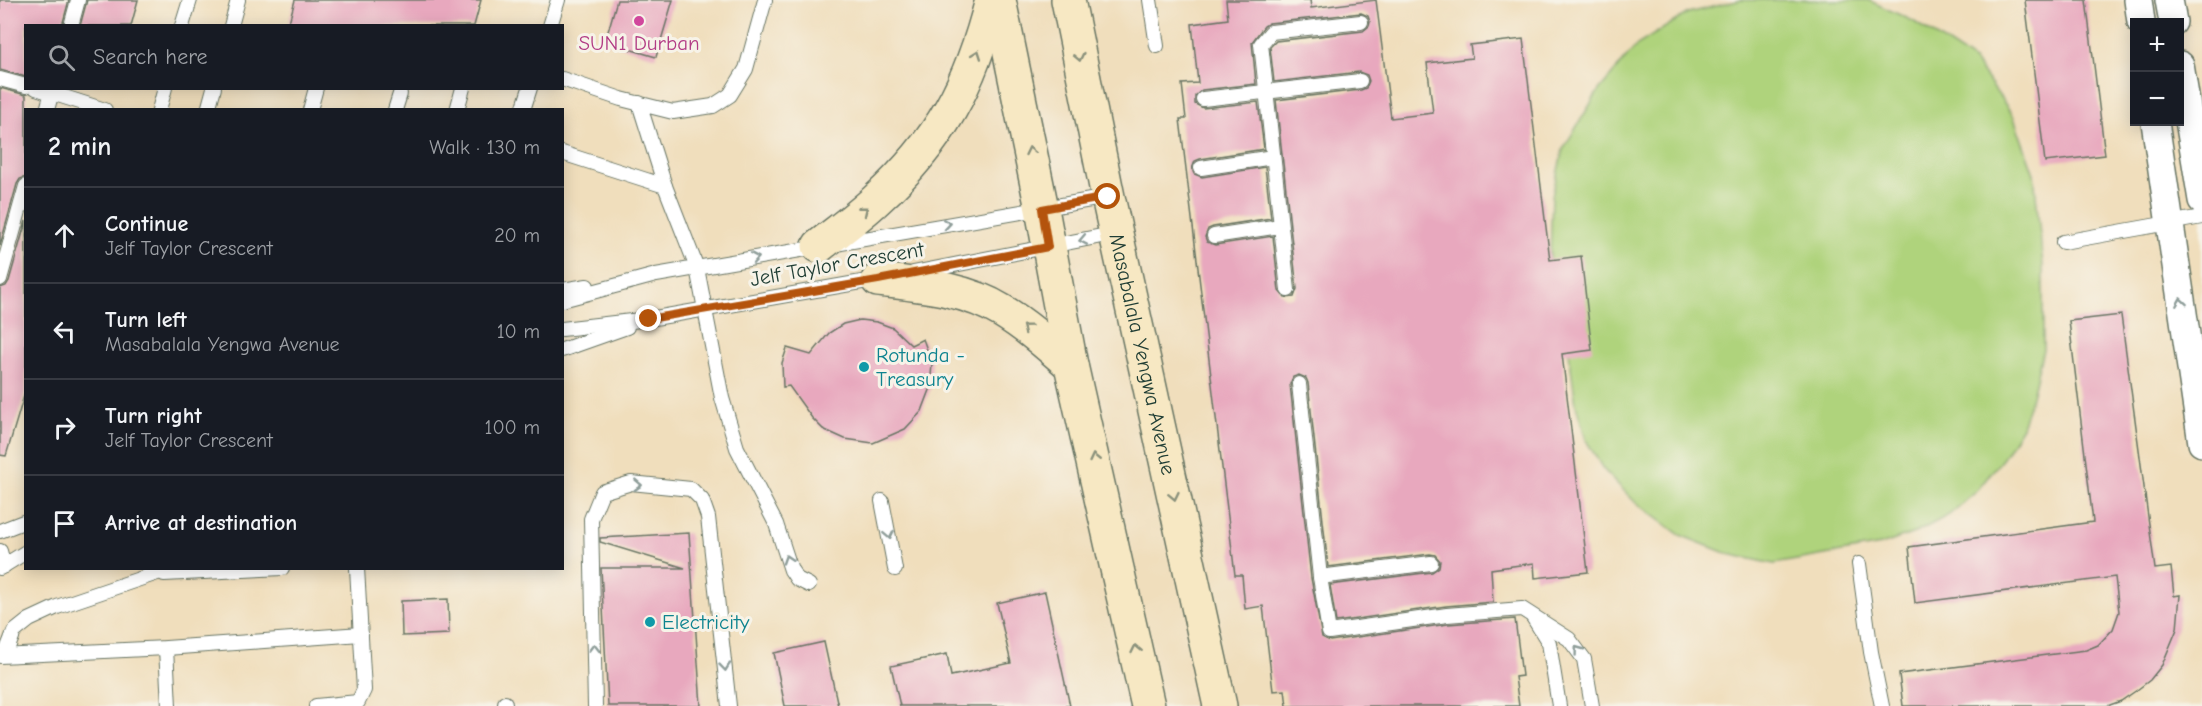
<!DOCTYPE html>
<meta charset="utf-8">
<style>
body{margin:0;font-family:"Comic Neue",sans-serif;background:#242831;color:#f1f3f6}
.controls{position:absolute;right:18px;top:18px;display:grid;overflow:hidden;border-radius:0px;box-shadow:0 3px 15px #0003}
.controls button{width:54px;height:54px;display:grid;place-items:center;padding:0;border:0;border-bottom:2px solid #363941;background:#171b24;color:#f1f3f6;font:30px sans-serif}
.stop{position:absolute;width:18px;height:18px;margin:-14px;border:4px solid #b45309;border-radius:50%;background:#fff}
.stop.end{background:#b45309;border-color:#fff;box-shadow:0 2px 6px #0008}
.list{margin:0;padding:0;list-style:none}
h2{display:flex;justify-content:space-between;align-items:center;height:78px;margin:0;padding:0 24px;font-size:26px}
h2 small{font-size:20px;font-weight:400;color:#9ea1a6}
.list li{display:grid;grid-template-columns:39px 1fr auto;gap:18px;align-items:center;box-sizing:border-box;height:96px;padding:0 24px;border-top:2px solid #363941}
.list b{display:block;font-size:22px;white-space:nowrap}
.list p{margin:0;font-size:20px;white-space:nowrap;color:#9ea1a6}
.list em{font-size:20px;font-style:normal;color:#9ea1a6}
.icon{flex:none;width:33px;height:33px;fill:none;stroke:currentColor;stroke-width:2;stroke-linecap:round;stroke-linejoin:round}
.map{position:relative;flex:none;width:2202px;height:706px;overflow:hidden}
.search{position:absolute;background:#171b24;box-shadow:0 3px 15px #0003;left:24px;top:24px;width:540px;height:66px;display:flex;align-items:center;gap:15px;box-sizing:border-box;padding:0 21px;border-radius:0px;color:#9ea1a6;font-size:22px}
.panel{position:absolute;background:#171b24;box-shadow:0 3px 15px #0003;left:24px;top:108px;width:540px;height:462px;border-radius:0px}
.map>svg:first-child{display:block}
.green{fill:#afd37c;stroke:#678858;stroke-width:1.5}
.building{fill:#e8a8be;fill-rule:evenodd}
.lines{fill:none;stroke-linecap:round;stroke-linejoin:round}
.service-casing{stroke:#687564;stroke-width:16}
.minor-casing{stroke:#687564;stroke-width:30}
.secondary-casing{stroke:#687564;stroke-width:36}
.service{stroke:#fff;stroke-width:14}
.minor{stroke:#fff;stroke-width:27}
.secondary{stroke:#f7e8c3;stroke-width:33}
.oneway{stroke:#8b927c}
.oneway2{stroke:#8f9e9a}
.route{stroke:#b45309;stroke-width:8}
.hotel-dot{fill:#d1479c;stroke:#f7f3e8;stroke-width:2}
.culture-dot{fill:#0f9aa8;stroke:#f7f3e8;stroke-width:2}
.labels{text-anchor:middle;stroke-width:6;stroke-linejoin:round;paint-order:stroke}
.hotel-label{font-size:21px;fill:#b23c85;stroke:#f7f3e8}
.street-label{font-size:21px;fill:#1f3d34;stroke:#f7f3e8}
.culture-label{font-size:21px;fill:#0d838f;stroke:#f7f3e8;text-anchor:start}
</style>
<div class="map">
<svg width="2202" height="706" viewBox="0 0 2202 706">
<rect width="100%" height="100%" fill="#f7f3e8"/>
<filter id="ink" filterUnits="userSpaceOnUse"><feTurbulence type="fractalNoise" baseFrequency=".0167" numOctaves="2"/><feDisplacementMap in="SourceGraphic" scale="12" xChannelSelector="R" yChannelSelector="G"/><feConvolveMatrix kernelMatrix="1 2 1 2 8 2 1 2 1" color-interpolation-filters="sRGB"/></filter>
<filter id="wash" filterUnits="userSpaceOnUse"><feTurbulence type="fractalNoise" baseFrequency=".008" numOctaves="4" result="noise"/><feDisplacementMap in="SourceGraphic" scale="24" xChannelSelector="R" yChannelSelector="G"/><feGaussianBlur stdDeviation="1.35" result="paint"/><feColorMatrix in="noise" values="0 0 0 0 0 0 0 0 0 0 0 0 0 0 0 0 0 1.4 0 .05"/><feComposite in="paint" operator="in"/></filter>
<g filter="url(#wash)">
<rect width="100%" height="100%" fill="#f0debc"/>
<!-- green -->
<path class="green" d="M1741,0H1868L1913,21L1974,61L2013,115L2034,174L2043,266V349L2032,396L2022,427L2003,458L1976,492L1949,515L1917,532L1881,545L1774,564L1728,554L1680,535L1633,500L1603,469L1586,440L1576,405L1569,353L1550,260L1552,196L1563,149L1599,90L1637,45L1688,13Z"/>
<g id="blocks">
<!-- building -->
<g class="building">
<path d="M0,0H69L62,26H26V77L0,70Z"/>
<path d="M87,0H138L131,26H80Z"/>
<path d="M295,0H481L474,26H288Z"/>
<path d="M617,0H673L656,57L605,42Z"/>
<path d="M1226,0H1310L1311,8L1376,0L1391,118L1433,113L1427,63L1472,58L1470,45L1523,39L1550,260L1581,256L1592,350L1562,354L1588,572L1535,578L1534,563L1491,569L1493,602L1446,606L1336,622L1330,585L1432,572L1439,567L1440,561L1435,555L1430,554L1328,567L1308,383L1306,378L1299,375L1293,377L1290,384L1311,578L1322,637L1330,641L1448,624L1515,619L1522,676L1515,677L1519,706H1287L1285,690L1273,691L1263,606L1245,609L1242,575H1235L1180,119H1186L1182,84L1198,83L1192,24L1228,19ZM1361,13L1368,16L1370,22L1369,26L1363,31L1276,41L1270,47L1274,82L1359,72L1367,75L1369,81L1366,88L1361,90L1276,100L1297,289L1294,297L1285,298L1279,291L1273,236L1215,245L1207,242L1205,237L1208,229L1213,227L1271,218L1265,167L1202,177L1194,174L1192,169L1195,161L1200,159L1264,149L1258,102L1203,108L1195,104V96L1202,90L1256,84L1252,42L1264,26L1269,23Z"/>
<path d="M2025,0H2086L2105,155L2045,162Z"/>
<path d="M0,88L26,95V177L20,179L17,184L0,246Z"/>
<path d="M26,221V389L6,456L0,455V288L6,286L9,281Z"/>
<path d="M2121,315L2155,569L2171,567L2174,596L2180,595L2177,629L2162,665L2150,680L2137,690L2121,701L2107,706H1903L1899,674L2086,650L2098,645L2113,629L2119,612L2115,577L1915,603L1909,547L2093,522L2069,321Z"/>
<path d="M860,320L877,322L893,328L911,345L923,339L932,363L930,390L922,411L905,429L873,443L845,439L823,429L812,418L789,386L783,387L782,363L787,348L811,355L829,333L843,324Z"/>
<path d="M689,533L701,706H608L601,568H685L600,542V538Z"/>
<path d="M1045,592L1070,706H900L891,666L947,654L951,676L1011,663L997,603Z"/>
<path d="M448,599L449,634L402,636L401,601Z"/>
<path d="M824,642L838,706H785L774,653Z"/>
</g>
</g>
</g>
<g filter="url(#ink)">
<use href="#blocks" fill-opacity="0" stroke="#687564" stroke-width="1.5"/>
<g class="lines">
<defs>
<g id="service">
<path d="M1150,0L1157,46"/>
<path d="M71,26L78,0"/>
<path d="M182,26L190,0"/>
<path d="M231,26L238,0"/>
<path d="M550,26L558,0"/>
<path d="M0,79L26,86"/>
<path d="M562,79L621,99L673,112L713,106L730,95L746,69L765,0"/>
<path d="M36,88L105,110"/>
<path d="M1203,99L1360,81"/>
<path d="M639,103L665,186"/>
<path d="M47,110L53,88"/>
<path d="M159,110L165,88"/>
<path d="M208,110L214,88"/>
<path d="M310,110L316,88"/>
<path d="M395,110L400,94"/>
<path d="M457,110L463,88"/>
<path d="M523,110L530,88"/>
<path d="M562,153L665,186L697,268L722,398L737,448L776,524L791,570L797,579L809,585"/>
<path d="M1201,168L1273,157"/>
<path d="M1214,236L1280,226"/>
<path d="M2063,242L2202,217"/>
<path d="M913,273L1117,233"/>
<path d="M0,279L26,186"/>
<path d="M562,290L587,286"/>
<path d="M1288,290L1261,44L1271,32L1361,22"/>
<path d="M562,300L656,275L1108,197"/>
<path d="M562,329L649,319L879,279"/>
<path d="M562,350L627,327"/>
<path d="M1299,384L1320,577L1329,632L1447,615L1522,609L1569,639L1584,659L1592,706"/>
<path d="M882,501L895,569"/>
<path d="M0,531L26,521"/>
<path d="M0,551L4,566"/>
<path d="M1859,564L1871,652L1882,706"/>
<path d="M0,568L26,552"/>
<path d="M164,574L282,568"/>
<path d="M1320,577L1431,563"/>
<path d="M1533,617L1549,643L1559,706"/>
<path d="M166,648L169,706"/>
<path d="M5,655L14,632L29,620L57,607L172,568"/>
<path d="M0,656L166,648L361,634"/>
<path d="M505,703V706"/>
<path d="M316,706L358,702L364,690L357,568"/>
<path d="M595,706L591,519L602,492L631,483L691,489L702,500L708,517L729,706"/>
</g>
<g id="minor">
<path d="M2138,0L2141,22"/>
<path d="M2169,0L2173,22"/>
<path d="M2180,65L2202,200"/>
<path d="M2155,122L2202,443"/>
</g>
<g id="secondary">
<path d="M999,0L1042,209L1071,365L1148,706"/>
<path id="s1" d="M1068,0L1108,197L1220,706"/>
<path d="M819,246C838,231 858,217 876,200C941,141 971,84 992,0"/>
<path d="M878,280C920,285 965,288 1002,311C1027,326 1049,346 1071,365"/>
</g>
</defs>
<!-- service casing -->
<use href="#service" class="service-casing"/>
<!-- minor casing -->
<use href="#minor" class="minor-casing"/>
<!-- secondary casing -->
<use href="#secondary" class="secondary-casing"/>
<!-- service -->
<use href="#service" class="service"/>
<!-- minor -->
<use href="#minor" class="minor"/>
<!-- secondary -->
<use href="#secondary" class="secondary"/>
</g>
<!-- one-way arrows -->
<defs><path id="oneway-chevron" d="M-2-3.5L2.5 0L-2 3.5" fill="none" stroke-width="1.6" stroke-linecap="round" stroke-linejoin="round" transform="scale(1.5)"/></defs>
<g class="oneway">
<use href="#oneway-chevron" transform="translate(977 54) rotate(-70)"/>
<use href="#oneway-chevron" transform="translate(1079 57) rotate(78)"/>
<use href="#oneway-chevron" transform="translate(1030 151) rotate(-102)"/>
<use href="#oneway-chevron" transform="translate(864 210) rotate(-39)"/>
<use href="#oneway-chevron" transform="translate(1026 328) rotate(-143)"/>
<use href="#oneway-chevron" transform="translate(1094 458) rotate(-103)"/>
<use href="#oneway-chevron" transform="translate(1174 496) rotate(78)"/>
<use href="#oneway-chevron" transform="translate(1136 649) rotate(-102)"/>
</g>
<g class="oneway2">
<use href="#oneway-chevron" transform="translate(947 224) rotate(-9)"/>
<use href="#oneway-chevron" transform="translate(1083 240) rotate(169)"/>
<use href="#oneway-chevron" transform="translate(755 258) rotate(-10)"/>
<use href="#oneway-chevron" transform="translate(2181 302) rotate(-99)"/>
<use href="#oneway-chevron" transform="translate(638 485) rotate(3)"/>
<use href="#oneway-chevron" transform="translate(889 535) rotate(79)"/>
<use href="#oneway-chevron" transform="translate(787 559) rotate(-108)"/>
<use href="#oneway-chevron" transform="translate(594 648) rotate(-91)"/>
<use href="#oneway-chevron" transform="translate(1578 650) rotate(-127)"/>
<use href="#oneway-chevron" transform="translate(725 667) rotate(84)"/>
</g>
</g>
<g class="lines" filter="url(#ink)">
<!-- route -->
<path class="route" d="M649,319L878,280L1048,247L1042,209L1108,197"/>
</g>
<!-- markers -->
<circle class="hotel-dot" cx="639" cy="21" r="6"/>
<g class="culture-dot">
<circle cx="864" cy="367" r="6"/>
<circle cx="650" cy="622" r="6"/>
</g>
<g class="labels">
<!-- hotel labels -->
<g class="hotel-label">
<text x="639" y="50">SUN1 Durban</text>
</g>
<!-- street labels -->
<g class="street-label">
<text transform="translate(837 264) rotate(-10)" y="7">Jelf Taylor Crescent</text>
<text dy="7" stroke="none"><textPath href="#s1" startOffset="362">Masabalala Yengwa Avenue</textPath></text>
</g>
<!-- culture labels -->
<g class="culture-label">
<text x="876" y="362">Rotunda -<tspan x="876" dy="24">Treasury</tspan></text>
<text x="662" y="629">Electricity</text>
</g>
</g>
</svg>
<div class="controls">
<button>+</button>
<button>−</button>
</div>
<div class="stop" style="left:1108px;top:197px"></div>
<div class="stop end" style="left:649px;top:319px"></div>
<div class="search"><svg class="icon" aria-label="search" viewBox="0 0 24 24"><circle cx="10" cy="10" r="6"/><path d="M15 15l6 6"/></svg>Search here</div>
<section class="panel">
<h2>2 min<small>Walk · 130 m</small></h2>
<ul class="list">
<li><svg class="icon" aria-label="ahead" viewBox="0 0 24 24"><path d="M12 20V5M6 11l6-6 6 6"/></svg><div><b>Continue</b><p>Jelf Taylor Crescent</p></div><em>20 m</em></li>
<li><svg class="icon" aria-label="left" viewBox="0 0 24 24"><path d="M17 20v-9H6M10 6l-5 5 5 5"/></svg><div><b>Turn left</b><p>Masabalala Yengwa Avenue</p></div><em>10 m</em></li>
<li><svg class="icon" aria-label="right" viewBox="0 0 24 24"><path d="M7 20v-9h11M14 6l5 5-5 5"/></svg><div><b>Turn right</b><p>Jelf Taylor Crescent</p></div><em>100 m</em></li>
<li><svg class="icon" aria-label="arrive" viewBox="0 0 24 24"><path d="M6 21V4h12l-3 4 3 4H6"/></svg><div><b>Arrive at destination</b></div></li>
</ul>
</section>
</div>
